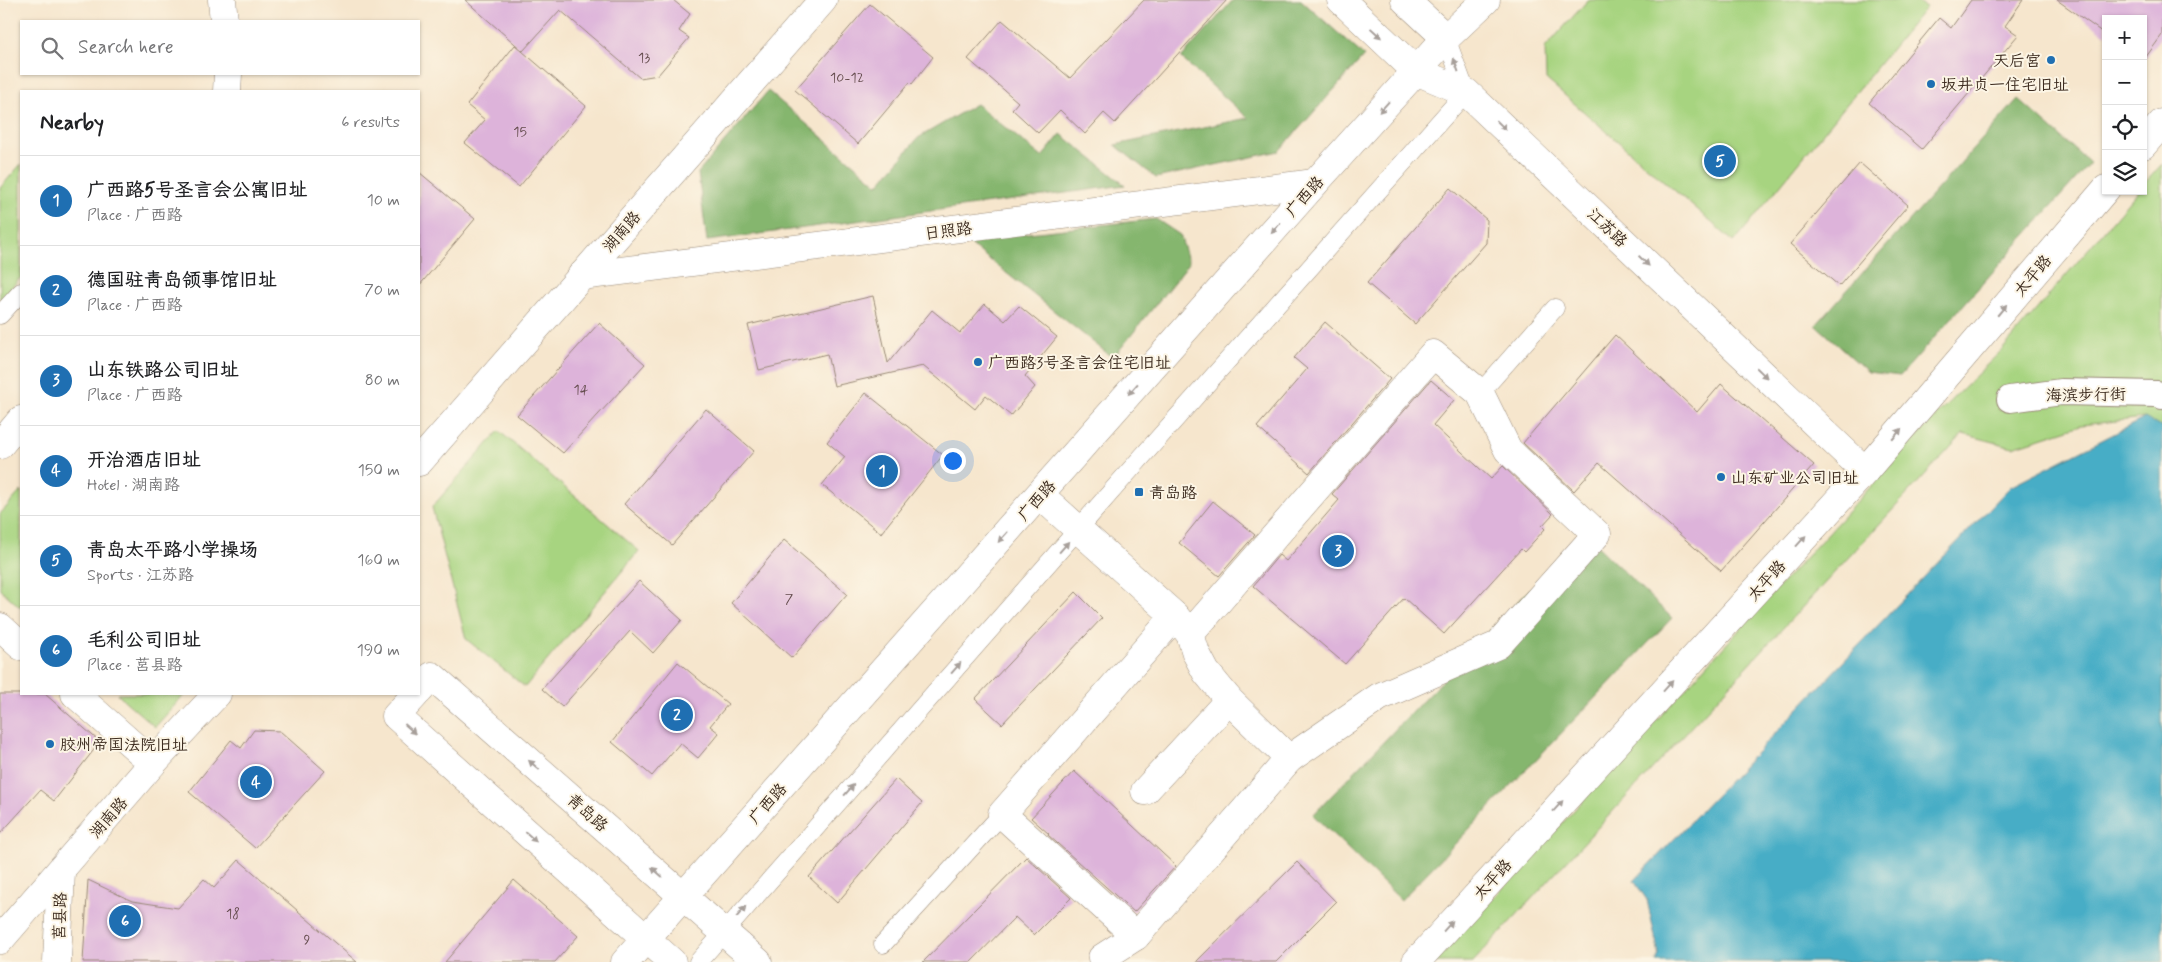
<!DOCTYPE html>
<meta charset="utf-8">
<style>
body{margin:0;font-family:Mynerve,"LXGW WenKai TC",sans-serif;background:#f6f6f6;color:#202124}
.controls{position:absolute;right:15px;top:15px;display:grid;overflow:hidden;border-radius:0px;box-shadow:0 1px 4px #0004}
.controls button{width:45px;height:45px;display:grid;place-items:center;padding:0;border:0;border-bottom:1px solid #e0e0e0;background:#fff;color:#202124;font:25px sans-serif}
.you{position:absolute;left:952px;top:460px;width:18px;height:18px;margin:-12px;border:4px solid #fff;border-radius:50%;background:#1a73e8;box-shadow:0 0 0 8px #1a73e833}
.badge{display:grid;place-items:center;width:32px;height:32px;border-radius:50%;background:#1f6fb2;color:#fff;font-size:16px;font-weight:700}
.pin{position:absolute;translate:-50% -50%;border:2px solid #fff;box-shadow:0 1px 5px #0006}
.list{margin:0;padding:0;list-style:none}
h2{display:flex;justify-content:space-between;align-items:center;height:65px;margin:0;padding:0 20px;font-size:21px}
h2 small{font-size:16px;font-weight:400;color:#757577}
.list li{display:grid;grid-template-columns:32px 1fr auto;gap:15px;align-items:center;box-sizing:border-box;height:90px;padding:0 20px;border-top:1px solid #e0e0e0}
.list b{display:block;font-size:19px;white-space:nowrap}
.list p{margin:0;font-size:16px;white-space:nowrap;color:#757577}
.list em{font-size:16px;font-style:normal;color:#757577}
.icon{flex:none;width:28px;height:28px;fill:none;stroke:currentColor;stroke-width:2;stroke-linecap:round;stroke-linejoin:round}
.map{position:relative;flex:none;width:2162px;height:962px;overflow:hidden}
.search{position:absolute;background:#fff;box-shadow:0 1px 4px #0004;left:20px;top:20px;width:400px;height:55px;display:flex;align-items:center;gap:12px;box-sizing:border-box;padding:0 18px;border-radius:0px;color:#757577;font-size:19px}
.panel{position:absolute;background:#fff;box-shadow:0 1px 4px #0004;left:20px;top:90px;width:400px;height:605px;border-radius:0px}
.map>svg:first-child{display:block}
.green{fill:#a7d480;stroke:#717f4f}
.forest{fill:#85b66e;stroke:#607046}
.water{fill:#46adc6;stroke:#406c72}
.building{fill:#ddb3da}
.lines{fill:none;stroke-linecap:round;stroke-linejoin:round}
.service-casing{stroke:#988876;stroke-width:19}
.pedestrian-casing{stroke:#988876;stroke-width:28}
.minor-casing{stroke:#988876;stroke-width:29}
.tertiary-casing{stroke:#988876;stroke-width:29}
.secondary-casing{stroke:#988876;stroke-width:29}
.primary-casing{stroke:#988876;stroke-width:29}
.service{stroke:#fff;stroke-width:18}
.pedestrian{stroke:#fff;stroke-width:26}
.minor{stroke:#fff;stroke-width:28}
.tertiary{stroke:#fff;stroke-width:28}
.secondary{stroke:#fff;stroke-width:28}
.primary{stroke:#fff;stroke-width:28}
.oneway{fill:#a79f9a}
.poi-dot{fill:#1f6fb2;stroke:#fcf5e5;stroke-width:2}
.labels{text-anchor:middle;stroke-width:4;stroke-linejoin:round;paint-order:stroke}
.number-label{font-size:14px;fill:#644c4d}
.poi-label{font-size:16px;fill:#3b2a1e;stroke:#fcf5e5;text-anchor:start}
.street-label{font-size:16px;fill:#3b2a1e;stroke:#fcf5e5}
</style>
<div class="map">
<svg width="2162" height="962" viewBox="0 0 2162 962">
<rect width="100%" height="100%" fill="#fcf5e5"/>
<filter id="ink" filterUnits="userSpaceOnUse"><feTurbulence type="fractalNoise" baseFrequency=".02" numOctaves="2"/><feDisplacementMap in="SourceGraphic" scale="10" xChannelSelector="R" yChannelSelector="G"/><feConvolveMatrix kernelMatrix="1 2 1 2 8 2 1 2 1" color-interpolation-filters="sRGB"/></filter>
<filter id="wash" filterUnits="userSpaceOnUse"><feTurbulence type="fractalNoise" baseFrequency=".0096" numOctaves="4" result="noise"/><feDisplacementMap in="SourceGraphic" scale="20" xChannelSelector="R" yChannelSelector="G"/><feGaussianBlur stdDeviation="1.12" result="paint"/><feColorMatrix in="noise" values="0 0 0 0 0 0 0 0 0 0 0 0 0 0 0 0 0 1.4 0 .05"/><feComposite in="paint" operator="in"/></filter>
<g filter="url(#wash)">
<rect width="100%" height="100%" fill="#f6e6cd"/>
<!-- green -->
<g class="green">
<path d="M1588,0H1914L1926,7L1734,242L1546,79L1545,48Z"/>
<path d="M21,164V277L0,300V188Z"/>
<path d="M2162,164V428L2144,418L2081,425L2013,447L1963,434L1473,962H1435L1940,411L2002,350L2138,191H2143V185Z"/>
<path d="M499,431L639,551L525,687L466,639L432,507Z"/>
<path d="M21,491V608L0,589V514Z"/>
<path d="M117,694H185L155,727Z"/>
</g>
<!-- forest -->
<g class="forest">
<path d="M1233,0H1301L1364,56L1279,151L1156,178L1115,145L1248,118L1181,58Z"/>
<path d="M768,91L878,185L918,138L976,104L1042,157L1061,134L1125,185L707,241L698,173Z"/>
<path d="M2018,99L2090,163L1900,376L1868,372L1816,325Z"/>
<path d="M1156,219L1180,235L1189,263L1113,358L965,240Z"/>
<path d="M1584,533L1672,618L1401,900L1313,815Z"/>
</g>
<!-- water -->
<path class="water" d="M2145,418L2162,428V962H1656L1659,954L1647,900L1634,881L2010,487Z"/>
<g id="blocks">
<!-- building -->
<g class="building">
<path d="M465,0H673L690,14L679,31L689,38L658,75L640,78L560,10L523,51Z"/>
<path d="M1144,0H1227L1115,123L1104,113L1085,134L1060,110L1038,133L1012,109L1018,102L968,59L1002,20L1070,78Z"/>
<path d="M1971,0H2023L2005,26L2018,35L1922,149L1869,103L1939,18L1951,28Z"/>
<path d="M2057,0H2162V35L2143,61V19H2106V35Z"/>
<path d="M870,4L933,57L912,84L910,82L858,144L795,90Z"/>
<path d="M515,45L586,106L519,187L465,143L485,120L467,105Z"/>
<path d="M1860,163L1908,205L1839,286L1790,244Z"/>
<path d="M419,172L475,219L419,286Z"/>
<path d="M1450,188L1487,220L1486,243L1415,324L1367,283Z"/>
<path d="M873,296L888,363L932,310L960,333L985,304L1005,321L1019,306L1057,337L1025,376L1035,387L1011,416L986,395L975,409L923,366L834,386L827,354L759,370L748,325Z"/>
<path d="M1325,322L1390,379L1309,473L1257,427L1307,369L1294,358Z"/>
<path d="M599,323L645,364L563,453L517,415Z"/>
<path d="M1615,335L1697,412L1721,384L1814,465L1721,571L1599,463L1574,491L1523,443Z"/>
<path d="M1431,380L1454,400L1433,425L1491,479L1503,466L1553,514L1542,526L1545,529L1524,552L1521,549L1444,634L1404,598L1345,664L1253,586L1279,555L1286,561L1339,500L1332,494Z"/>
<path d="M866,393L943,455L881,533L822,485L845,457L827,442Z"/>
<path d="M706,409L754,451L672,545L624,504Z"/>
<path d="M1213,501L1255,535L1219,576L1179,543Z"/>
<path d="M784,540L847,594L792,658L731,603Z"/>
<path d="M639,581L682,620L653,653L630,631L562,707L542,689Z"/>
<path d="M1076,592L1102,618L1002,724L975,699Z"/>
<path d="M678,662L728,704L710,726L719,733L698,758L680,743L652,776L612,742Z"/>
<path d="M0,694H45L100,742L54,801L40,790L0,834Z"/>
<path d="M254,730L280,731L325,771L255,848L189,792L231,740L241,748Z"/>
<path d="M1074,771L1176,866L1134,912L1048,835L1049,834L1031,818Z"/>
<path d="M896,779L922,803L837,903L809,877Z"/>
<path d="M1026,857L1071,898L1034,935L1015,917L971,962H923Z"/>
<path d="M239,860L357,962H83L88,880L132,901L178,908L204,879L214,888Z"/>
<path d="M1297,862L1336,902L1276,962H1196Z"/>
<path d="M514,880L578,936L555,962H445Z"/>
</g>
</g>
</g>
<g filter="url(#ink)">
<use href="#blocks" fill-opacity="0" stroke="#988876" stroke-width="1"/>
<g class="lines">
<defs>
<g id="service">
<path d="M0,315L21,292"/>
<path d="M1480,393L1555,308"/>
<path d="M883,944L1002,814"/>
<path d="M698,962L1124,477L1466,92L1446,38"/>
</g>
<path id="pedestrian" d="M2010,399L2061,392L2157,394L2162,396"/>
<g id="minor">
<path d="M581,276L1315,183"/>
<path d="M1040,495L1175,616L1190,634L1196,653L1206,672L1229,700L1289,759L1136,936L1102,958L1106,962"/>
<path d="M0,627L21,646"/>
<path d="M1190,634L1433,354L1480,393L1508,450L1597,534L1498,645L1379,697L1289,759"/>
<path d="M75,694L153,763"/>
<path d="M1145,791L1229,700"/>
<path d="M1136,936L1002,814L1175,616"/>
<path d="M57,962L61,871"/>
</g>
<g id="tertiary">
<path d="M222,0L224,21"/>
<path d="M227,91L228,74"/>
<path d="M0,445L21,420"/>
<path d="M419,462L823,0"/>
<path d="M419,691L432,676L758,962"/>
<path d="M416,694L396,716L672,962"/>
<path d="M0,940L153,763L217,694"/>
</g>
<g id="secondary">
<path d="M1341,0L1416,71L1466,92L1865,471"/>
<path d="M1405,0L1446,38"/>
<path d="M625,962L1315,183L1446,38L1486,0"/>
</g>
<g id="primary">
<path d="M2143,145L2162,123"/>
<path d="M1416,962L1865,471L2106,189"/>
</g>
</defs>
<!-- service casing -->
<use href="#service" class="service-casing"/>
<!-- pedestrian casing -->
<use href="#pedestrian" class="pedestrian-casing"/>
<!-- minor casing -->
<use href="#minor" class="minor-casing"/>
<!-- tertiary casing -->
<use href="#tertiary" class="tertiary-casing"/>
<!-- secondary casing -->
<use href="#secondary" class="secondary-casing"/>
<!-- primary casing -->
<use href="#primary" class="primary-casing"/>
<!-- service -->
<use href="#service" class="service"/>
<!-- pedestrian -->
<use href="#pedestrian" class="pedestrian"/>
<!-- minor -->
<use href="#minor" class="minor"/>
<!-- tertiary -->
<use href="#tertiary" class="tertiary"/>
<!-- secondary -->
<use href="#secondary" class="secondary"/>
<!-- primary -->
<use href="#primary" class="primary"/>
</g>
<!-- one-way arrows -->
<defs><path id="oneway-solid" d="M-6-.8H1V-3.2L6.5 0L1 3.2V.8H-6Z" transform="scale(1.25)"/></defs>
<g class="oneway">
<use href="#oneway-solid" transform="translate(1376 33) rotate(43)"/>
<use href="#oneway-solid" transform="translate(1456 65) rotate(-110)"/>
<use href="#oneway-solid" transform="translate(1384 107) rotate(132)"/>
<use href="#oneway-solid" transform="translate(1501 125) rotate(44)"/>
<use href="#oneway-solid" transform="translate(1276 228) rotate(131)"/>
<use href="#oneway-solid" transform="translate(1644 261) rotate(44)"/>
<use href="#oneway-solid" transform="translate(2002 310) rotate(-50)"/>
<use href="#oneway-solid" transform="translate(1762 373) rotate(44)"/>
<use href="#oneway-solid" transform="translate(1133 389) rotate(131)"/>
<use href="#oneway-solid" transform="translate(1897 434) rotate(-50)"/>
<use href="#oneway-solid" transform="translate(1003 537) rotate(132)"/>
<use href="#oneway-solid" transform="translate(1801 541) rotate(-48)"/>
<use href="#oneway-solid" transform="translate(1064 547) rotate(-49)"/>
<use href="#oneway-solid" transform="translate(956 668) rotate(-49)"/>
<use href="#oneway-solid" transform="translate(1668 686) rotate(-48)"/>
<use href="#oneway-solid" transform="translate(410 729) rotate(42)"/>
<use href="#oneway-solid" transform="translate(534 765) rotate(-139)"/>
<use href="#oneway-solid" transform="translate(849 790) rotate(-49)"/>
<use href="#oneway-solid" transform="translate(1558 806) rotate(-48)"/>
<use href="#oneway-solid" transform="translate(531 837) rotate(42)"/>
<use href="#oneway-solid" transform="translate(657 872) rotate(-139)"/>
<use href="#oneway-solid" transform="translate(741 912) rotate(-49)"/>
<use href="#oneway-solid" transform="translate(1448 926) rotate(-48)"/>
</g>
</g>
<!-- markers -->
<g class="poi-dot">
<circle cx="2051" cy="60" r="5"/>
<circle cx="1931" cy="84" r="5"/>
<circle cx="978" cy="362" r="5"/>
<circle cx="1721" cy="477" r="5"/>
<rect x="1134" y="487" width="10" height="10" rx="2.5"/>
<circle cx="50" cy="744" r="5"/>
</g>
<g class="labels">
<!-- number labels -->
<g class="number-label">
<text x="644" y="62">13</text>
<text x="847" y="82">10-12</text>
<text x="520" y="136">15</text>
<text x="581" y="394">14</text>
<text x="789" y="603">7</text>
<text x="233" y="918">18</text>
<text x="307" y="944">9</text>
</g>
<!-- poi labels -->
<g class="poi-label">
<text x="2041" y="66" text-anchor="end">天后宫</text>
<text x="1941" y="90">坂井贞一住宅旧址</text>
<text x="988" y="368">广西路3号圣言会住宅旧址</text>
<text x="1731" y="483">山东矿业公司旧址</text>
<text x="1149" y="498">青岛路</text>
<text x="60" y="750">胶州帝国法院旧址</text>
</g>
<!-- street labels -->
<g class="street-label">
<text transform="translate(1304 196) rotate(-48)" y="6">广西路</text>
<text transform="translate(1608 227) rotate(44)" y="6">江苏路</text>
<text transform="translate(948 230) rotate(-7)" y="6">日照路</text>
<text transform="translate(621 231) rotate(-49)" y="6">湖南路</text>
<text transform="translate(2032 275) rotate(-50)" y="6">太平路</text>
<text transform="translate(2086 394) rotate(-1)" y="6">海滨步行街</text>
<text transform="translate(1036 500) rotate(-48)" y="6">广西路</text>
<text transform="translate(1766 580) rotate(-48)" y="6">太平路</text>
<text transform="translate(767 803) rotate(-48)" y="6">广西路</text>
<text transform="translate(588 812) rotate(41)" y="6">青岛路</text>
<text transform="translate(108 817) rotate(-49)" y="6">湖南路</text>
<text transform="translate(1492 879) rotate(-48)" y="6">太平路</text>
<text transform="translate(59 916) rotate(-88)" y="6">莒县路</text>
</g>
</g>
</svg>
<div class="controls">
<button>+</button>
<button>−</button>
<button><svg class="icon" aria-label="locate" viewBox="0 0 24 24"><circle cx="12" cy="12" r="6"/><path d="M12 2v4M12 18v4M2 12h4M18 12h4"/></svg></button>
<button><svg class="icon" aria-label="layers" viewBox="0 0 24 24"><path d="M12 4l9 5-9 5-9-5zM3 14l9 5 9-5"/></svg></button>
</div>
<div class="you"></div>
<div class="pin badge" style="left:882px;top:471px">1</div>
<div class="pin badge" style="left:677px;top:715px">2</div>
<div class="pin badge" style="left:1338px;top:551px">3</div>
<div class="pin badge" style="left:256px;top:782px">4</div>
<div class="pin badge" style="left:1720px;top:161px">5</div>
<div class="pin badge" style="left:125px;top:921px">6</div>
<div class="search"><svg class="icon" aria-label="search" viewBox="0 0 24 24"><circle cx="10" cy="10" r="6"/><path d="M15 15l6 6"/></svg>Search here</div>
<section class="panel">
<h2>Nearby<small>6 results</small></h2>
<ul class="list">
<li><span class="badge">1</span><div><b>广西路5号圣言会公寓旧址</b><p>Place · 广西路</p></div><em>10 m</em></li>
<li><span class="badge">2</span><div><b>德国驻青岛领事馆旧址</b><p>Place · 广西路</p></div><em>70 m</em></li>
<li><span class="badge">3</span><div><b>山东铁路公司旧址</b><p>Place · 广西路</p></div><em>80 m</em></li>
<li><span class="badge">4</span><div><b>开治酒店旧址</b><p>Hotel · 湖南路</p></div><em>150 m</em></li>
<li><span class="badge">5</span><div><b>青岛太平路小学操场</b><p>Sports · 江苏路</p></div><em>160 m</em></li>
<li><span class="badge">6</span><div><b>毛利公司旧址</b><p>Place · 莒县路</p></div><em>190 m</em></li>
</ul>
</section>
</div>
